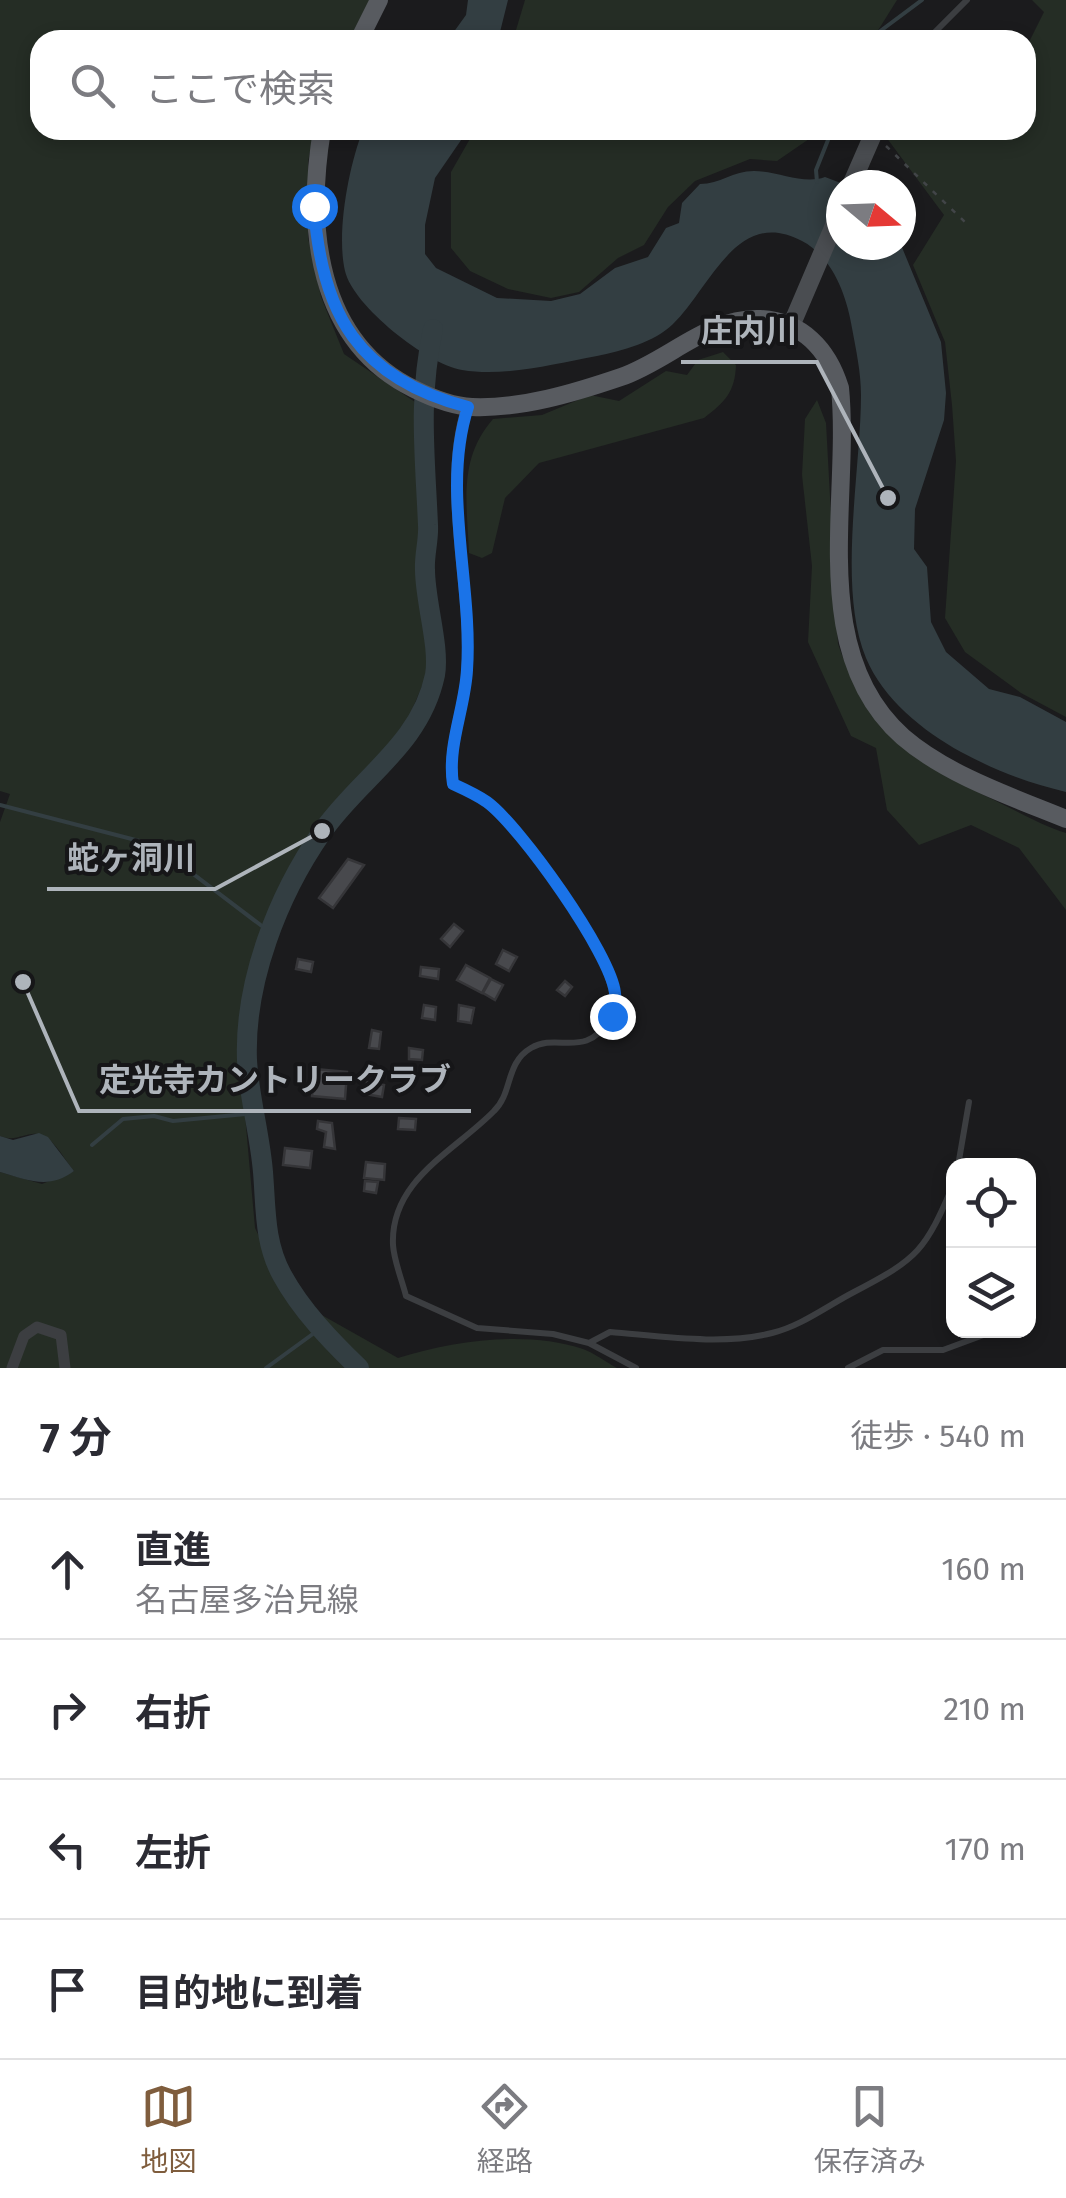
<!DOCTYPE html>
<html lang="ja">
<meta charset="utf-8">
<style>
body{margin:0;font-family:"Fira Sans","Noto Sans JP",sans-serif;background:#f2f2f3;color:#2b2b33}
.controls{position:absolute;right:30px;bottom:30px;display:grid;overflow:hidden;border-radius:20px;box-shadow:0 5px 15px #0003}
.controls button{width:90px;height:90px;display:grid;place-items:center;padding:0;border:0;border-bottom:2px solid #e1e1e2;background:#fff;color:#2b2b33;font:50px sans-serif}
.compass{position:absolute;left:826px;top:170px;width:90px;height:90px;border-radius:50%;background:#fff;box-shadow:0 5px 15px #0003;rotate:109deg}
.stop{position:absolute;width:30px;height:30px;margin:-22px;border:8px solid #1a73e8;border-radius:50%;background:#fff}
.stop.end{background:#1a73e8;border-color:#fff;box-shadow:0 2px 10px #0008}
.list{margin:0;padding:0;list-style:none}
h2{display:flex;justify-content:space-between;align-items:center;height:130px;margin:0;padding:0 40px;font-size:42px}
h2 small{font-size:32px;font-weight:400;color:#7c7c81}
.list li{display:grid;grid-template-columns:65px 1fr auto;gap:30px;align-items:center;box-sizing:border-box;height:140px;padding:0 40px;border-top:2px solid #e1e1e2}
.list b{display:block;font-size:38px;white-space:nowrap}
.list p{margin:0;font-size:32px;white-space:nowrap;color:#7c7c81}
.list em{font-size:32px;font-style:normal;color:#7c7c81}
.icon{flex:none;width:55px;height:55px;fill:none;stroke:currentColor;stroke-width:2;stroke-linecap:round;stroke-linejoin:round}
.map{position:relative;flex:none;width:1066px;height:1368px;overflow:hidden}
.search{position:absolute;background:#fff;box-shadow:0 5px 15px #0003;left:30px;right:30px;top:30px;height:110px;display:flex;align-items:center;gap:25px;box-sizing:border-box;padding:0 35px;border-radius:30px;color:#7c7c81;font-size:38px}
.sheet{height:690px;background:#fff}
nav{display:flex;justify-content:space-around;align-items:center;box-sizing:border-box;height:140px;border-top:2px solid #e1e1e2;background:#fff;font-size:28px;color:#7c7c81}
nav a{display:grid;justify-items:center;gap:5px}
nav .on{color:#7f5d3d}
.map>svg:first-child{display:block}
.green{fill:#252d25}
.water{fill:#333e42}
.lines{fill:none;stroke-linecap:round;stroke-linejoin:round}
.stream{stroke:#333e42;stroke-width:4}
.river{stroke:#333e42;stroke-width:20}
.building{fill:#48494d;stroke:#353538;stroke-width:2.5}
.path{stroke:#424548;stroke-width:2.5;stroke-dasharray:5 8;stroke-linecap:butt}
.lane{stroke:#3c3e41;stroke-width:6}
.street{stroke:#3c3e41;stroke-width:11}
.secondary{stroke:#4a4d51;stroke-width:18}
.primary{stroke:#585b60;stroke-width:18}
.route{stroke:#1a73e8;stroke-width:12}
.leader{fill:none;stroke:#aeb4bb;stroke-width:4}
.callout-dot{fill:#aeb4bb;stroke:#161618;stroke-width:4}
.callout-label{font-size:32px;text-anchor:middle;font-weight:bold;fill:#aeb4bb;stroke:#161618;stroke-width:8;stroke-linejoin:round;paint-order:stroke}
</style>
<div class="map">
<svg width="1066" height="1368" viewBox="0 0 1066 1368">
<rect width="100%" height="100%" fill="#1b1b1d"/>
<!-- green -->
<g class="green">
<path d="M0,0H370L351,40H40V130H314L308,162V238L321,297L344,354L415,402L421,519L417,585L430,668L397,744L337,798L289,876L255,956L239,1047L255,1228L288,1296L398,1358C453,1341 525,1330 583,1349C594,1353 606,1362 617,1368H0V1172L42,1184L74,1171C63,1158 51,1131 32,1134C18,1136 14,1141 0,1136V822L10,794L0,791Z"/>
<path d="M525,0H897L872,40H513Z"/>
<path d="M1032,0H1066V717L1021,693L965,652L945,618L956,461L952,405L945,342L913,265L944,215L886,137L887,133L906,136L910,130H1026V48L1044,12Z"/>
<path d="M475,130H822L777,161L750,159L695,181L668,207L644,245L618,258L579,292L551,298L508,289L470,271L451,248V172Z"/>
<path d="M723,352L736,365C735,392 725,402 704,418L539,463L505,498L492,553L482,558L469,553C467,503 458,459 493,419L542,415L590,395L619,401L666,371L687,375L698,360Z"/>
<path d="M817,400L826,423L838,644C868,730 916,763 996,801C1019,812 1042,826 1066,833V910L1019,848L971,825L919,845L887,810L876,748L851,736L808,642L812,566L802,475L805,419Z"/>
</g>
<!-- water -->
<g class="water">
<path d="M468,0H508L498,40H448L466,15Z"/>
<path d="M363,130H468L435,178L425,225V254L436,268L497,298L551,301L580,294L615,268L648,257L666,228L679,223L682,203L700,184C720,184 733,171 754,171C778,171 803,185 825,177L846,185H841V245H901L941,342L946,393L944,420L915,509L914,549L927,567L931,622L946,652L989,689L1020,697L1066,722V792C1027,783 997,771 961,752C923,731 883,699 866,658C837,588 861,470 861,395C861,372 856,350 852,328C847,297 833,257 802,241C737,206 711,287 673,324C655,342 621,351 597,356C554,364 505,377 462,370C427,364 353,306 345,271C336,233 349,165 363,130Z"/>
<path d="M39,1133L48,1137L74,1171C49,1190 28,1180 0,1172V1136L13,1140Z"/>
</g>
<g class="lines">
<!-- stream -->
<g class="stream">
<path d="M876,40L879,32L922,0"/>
<path d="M817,182L816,170L832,130"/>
<path d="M0,805L155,845L271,933"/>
<path d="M92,1145L123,1119L154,1116L173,1121L256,1113"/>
<path d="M266,1368L321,1328"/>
</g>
<!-- river -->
<path class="river" d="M359,1368C331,1341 301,1310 282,1275C264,1242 266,1208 263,1172C260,1135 249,1097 247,1060C244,982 278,895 322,832C360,777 420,746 435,675C440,647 425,601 425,570C424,555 429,540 428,525C425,454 418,400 433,329"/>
</g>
<!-- building -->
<g class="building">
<path d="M348,859L364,865L333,908L319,898Z"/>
<path d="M454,924L463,931L450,947L441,939Z"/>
<path d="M503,950L517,957L509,971L496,964Z"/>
<path d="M298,959L313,962L311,972L296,969Z"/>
<path d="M466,965L490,978L482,993L457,980Z"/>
<path d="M421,967L439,969L438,979L420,976Z"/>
<path d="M491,979L503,985L495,1000L483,993Z"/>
<path d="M565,981L572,987L565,996L557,990Z"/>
<path d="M424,1005L436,1007L435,1020L422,1018Z"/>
<path d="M459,1005L474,1008L471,1023L458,1021Z"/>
<path d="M372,1030L381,1032L379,1049L369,1048Z"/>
<path d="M409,1048L423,1050L422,1060L409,1059Z"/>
<path d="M315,1069L347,1072L345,1099L312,1096Z"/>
<path d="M367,1082L384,1085L382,1097L365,1094Z"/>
<path d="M399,1118L416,1119L415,1130L398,1129Z"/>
<path d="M318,1121L332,1123L335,1149L324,1147L326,1132L317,1129Z"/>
<path d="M285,1148L312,1151L310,1168L283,1165Z"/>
<path d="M366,1162L385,1164L384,1180L364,1178Z"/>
<path d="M365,1181L378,1182L376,1193L364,1191Z"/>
</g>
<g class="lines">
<!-- path -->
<path class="path" d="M886,146L965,222"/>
<!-- lane -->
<g class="lane">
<path d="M927,40L967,0"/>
<path d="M454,784C465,790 478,795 488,802C522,828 634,978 610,1019C585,1060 558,1032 531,1048C505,1063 513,1093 494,1111C455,1151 390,1180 393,1245C394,1261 402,1280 406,1296L477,1328L553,1334L589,1343L636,1368"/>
<path d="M958,1166L969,1102"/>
<path d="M591,1342L610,1332C660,1336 722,1346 772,1333C801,1326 827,1306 854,1292C919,1258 925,1251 954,1183"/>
<path d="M848,1368L883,1350H943L997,1330"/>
</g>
<!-- street -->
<g class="street">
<path d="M453,783C447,746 465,708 467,669C472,584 441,490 467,407"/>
<path d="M12,1368L24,1336L37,1327L61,1335L65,1368"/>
</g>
<!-- secondary -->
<g class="secondary">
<path d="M851,185L875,130"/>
<path d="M791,326L841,209"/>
</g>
<!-- primary -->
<g class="primary">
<path d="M359,40L379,0"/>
<path d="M322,130C306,226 316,341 414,389C432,398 452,406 472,407C521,409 574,393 621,377C668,361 708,317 760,319C802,321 828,349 840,388C851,500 806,651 903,737C947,775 1012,797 1066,819"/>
</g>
</g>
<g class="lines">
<!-- route -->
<path class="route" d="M314,206C321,314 359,379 468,407C441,490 473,584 467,670C465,708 447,746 453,784C464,789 477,795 487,802C520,826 611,954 615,993C616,1000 613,1009 612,1016"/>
</g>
<!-- callouts -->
<path class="leader" d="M888 498L817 362H681M322 831L215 889H47M23 982L79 1111H471"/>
<g class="callout-dot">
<circle cx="888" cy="498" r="10"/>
<circle cx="322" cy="831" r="10"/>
<circle cx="23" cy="982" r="10"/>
</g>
<g class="callout-label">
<text x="749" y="342">庄内川</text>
<text x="131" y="869">蛇ヶ洞川</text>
<text x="275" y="1091">定光寺カントリークラブ</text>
</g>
</svg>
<div class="controls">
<button><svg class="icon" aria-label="locate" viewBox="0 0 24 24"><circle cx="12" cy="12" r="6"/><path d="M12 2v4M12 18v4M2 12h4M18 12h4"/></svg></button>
<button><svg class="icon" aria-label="layers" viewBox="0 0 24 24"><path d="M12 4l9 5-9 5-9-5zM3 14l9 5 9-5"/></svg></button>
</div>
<svg class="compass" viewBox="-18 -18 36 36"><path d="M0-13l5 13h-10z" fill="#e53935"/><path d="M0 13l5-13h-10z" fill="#7c7c81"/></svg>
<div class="stop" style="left:314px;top:206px"></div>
<div class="stop end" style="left:612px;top:1016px"></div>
<div class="search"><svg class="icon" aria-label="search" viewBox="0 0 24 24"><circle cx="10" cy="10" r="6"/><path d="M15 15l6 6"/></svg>ここで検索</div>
</div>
<section class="sheet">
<h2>7 分<small>徒歩 · 540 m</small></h2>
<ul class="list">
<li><svg class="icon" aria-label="ahead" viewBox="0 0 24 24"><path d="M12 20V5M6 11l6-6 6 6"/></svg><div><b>直進</b><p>名古屋多治見線</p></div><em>160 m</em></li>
<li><svg class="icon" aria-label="right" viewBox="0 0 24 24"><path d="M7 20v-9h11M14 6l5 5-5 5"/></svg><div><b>右折</b></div><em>210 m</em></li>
<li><svg class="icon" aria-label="left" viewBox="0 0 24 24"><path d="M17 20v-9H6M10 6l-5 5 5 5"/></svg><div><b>左折</b></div><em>170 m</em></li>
<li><svg class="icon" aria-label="arrive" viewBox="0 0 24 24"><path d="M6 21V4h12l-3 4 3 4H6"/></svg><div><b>目的地に到着</b></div></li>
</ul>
</section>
<nav>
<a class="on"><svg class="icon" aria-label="map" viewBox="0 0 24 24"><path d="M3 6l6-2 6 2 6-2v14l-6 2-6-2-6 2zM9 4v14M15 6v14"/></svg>地図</a>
<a><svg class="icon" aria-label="directions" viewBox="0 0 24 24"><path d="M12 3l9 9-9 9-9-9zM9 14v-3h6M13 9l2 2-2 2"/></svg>経路</a>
<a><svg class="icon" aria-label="saved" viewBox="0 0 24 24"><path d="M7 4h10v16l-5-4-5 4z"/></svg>保存済み</a>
</nav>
